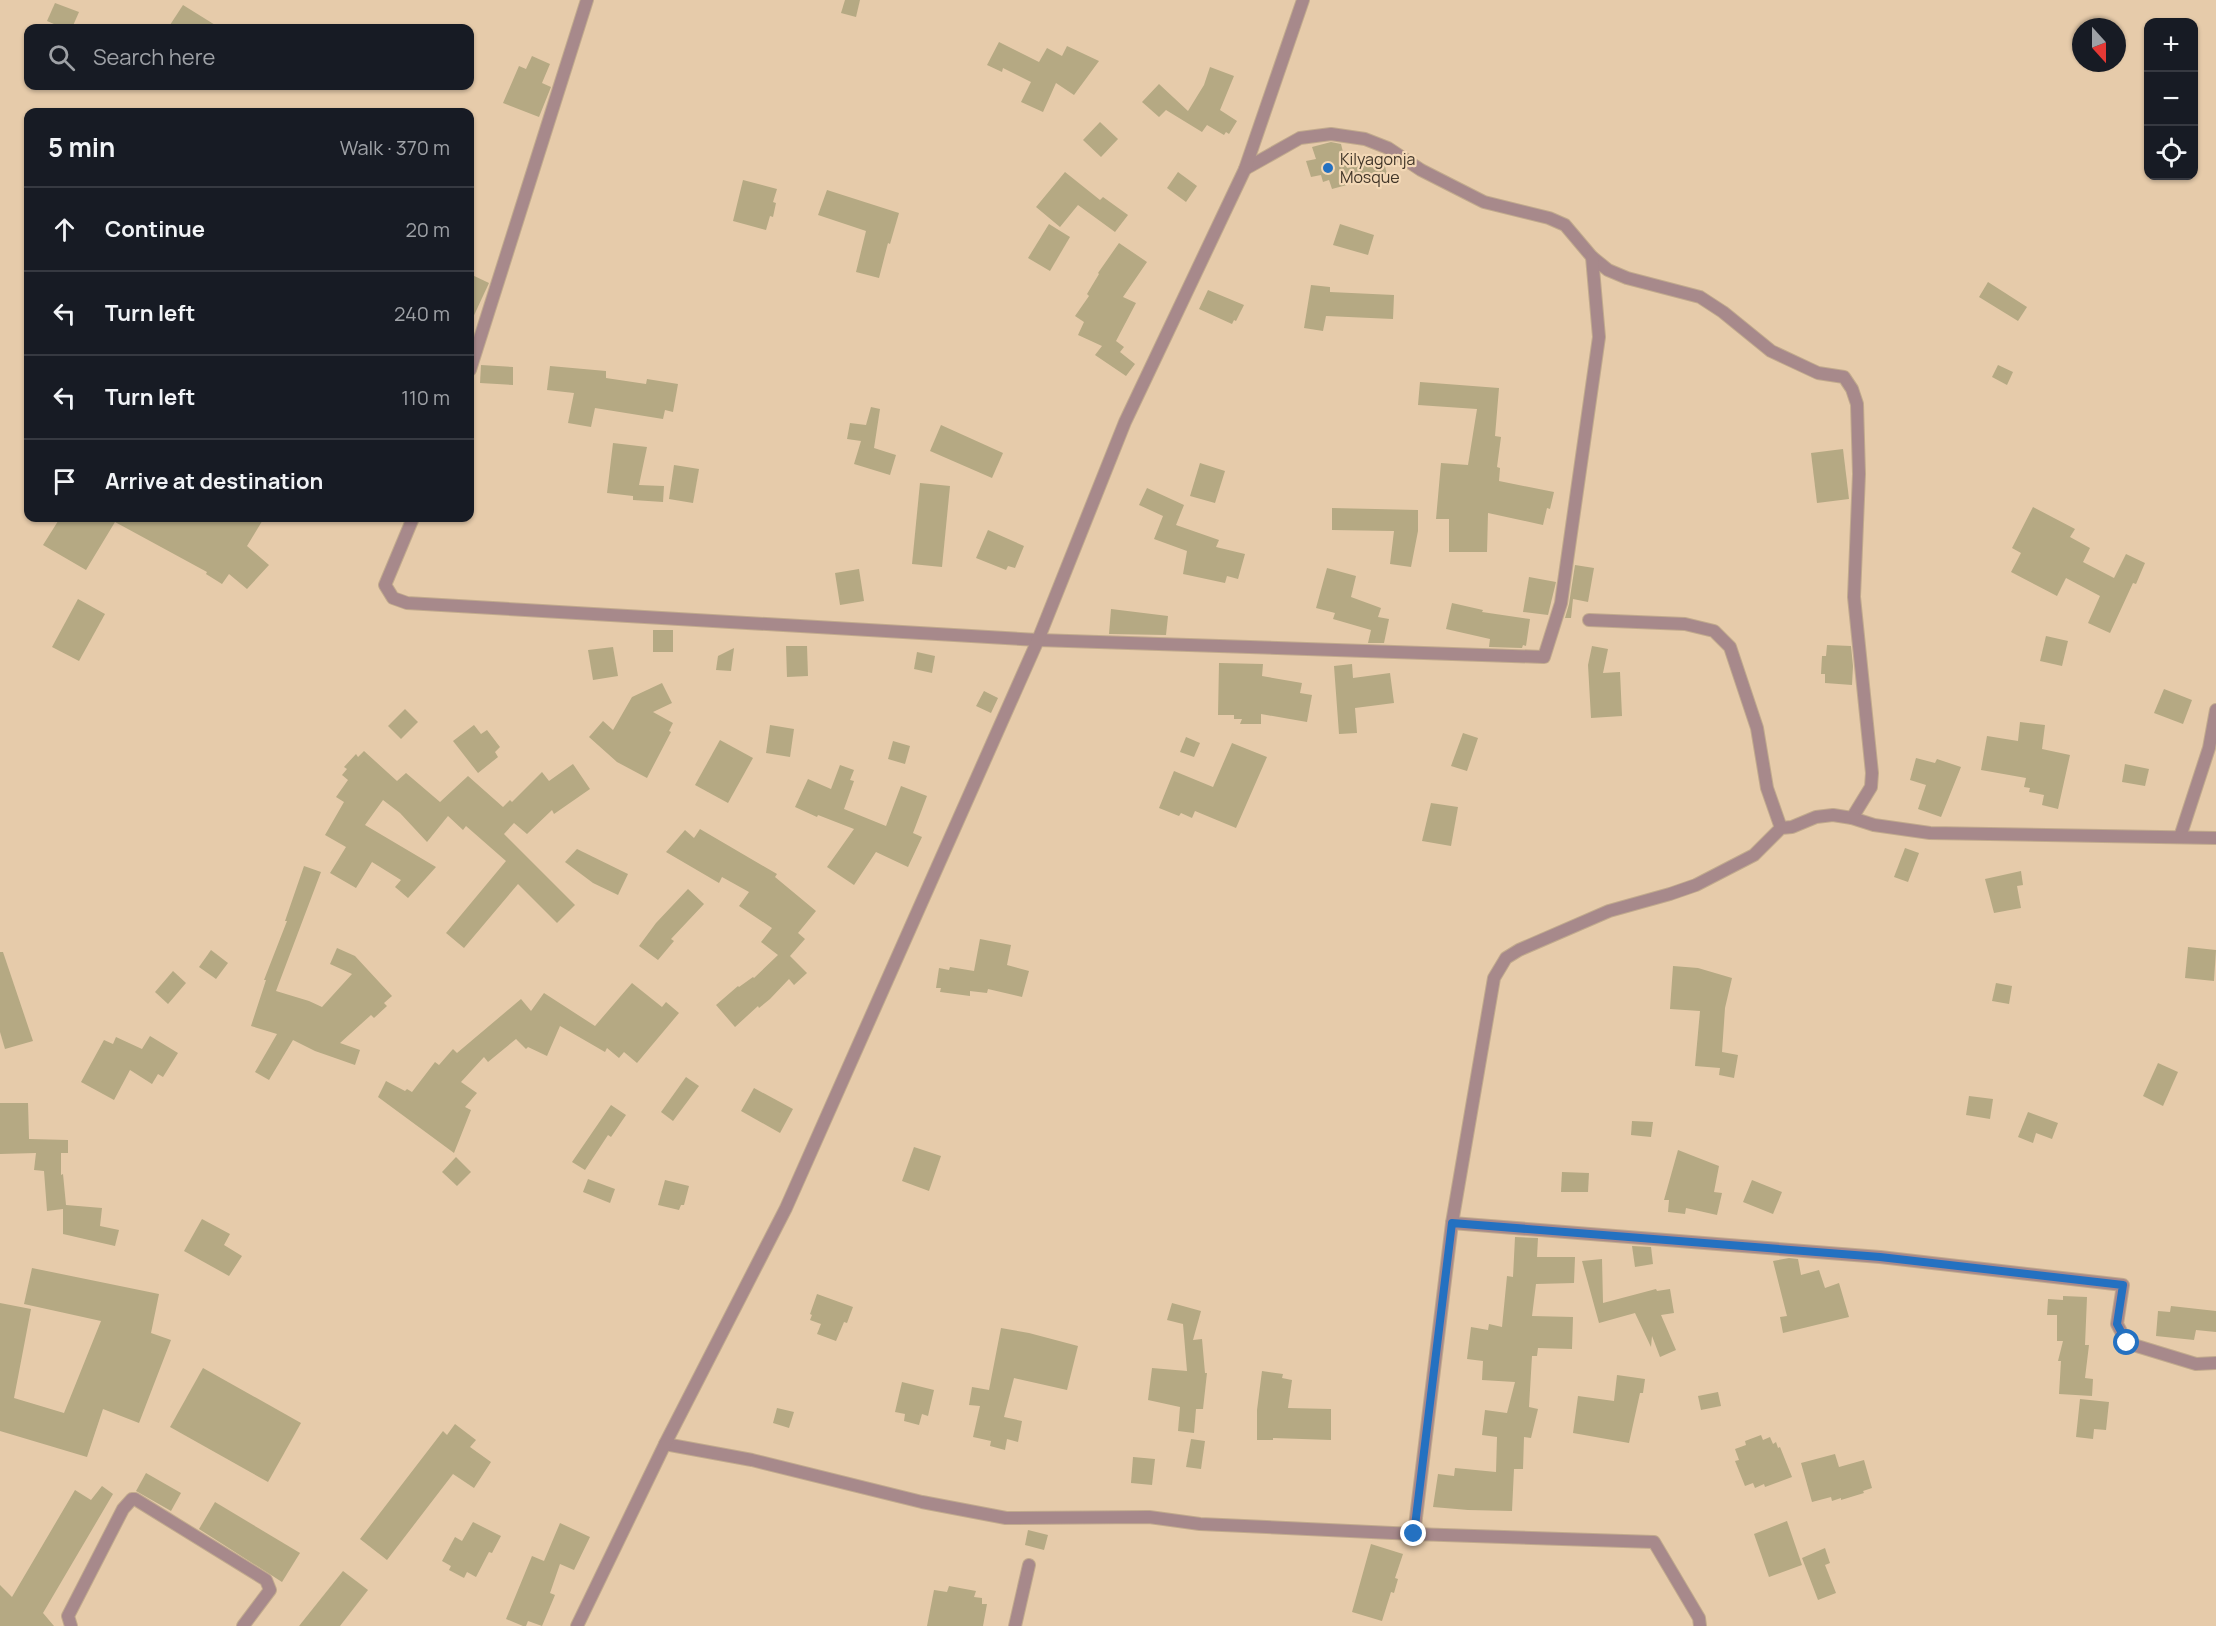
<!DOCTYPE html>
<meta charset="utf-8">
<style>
body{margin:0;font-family:Manrope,sans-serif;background:#20242c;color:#f1f3f6}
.controls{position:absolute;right:18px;top:18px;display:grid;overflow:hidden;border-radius:12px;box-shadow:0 2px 4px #0004}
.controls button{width:54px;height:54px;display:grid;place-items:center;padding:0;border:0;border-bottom:2px solid #363941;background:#171b24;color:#f1f3f6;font:30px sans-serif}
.compass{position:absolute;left:2072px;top:18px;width:54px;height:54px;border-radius:50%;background:#171b24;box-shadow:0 2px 4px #0004;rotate:159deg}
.stop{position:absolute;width:18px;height:18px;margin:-14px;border:4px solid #2471c1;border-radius:50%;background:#fff}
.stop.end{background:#2471c1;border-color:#fff;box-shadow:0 2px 6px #0008}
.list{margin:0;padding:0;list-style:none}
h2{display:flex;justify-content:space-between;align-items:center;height:78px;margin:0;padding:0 24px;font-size:26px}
h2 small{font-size:20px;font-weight:400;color:#9ea1a6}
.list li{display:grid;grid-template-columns:39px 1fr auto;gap:18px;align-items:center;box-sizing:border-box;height:84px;padding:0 24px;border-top:2px solid #363941}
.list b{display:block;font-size:22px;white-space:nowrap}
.list em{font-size:20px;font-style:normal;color:#9ea1a6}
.icon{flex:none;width:33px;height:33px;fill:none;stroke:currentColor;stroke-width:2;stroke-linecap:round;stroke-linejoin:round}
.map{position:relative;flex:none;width:2216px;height:1626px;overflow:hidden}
.search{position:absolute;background:#171b24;box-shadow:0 2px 4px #0004;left:24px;top:24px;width:450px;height:66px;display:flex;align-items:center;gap:15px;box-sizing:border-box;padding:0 21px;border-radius:12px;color:#9ea1a6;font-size:22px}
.panel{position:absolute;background:#171b24;box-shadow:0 2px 4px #0004;left:24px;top:108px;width:450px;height:414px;border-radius:12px}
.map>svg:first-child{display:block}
.building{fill:#b5a983}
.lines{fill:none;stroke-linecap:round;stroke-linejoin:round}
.minor-casing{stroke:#c1aa8d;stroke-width:14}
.tertiary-casing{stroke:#c1aa8d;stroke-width:14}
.minor{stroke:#a7898b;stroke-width:12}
.tertiary{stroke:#a7898b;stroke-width:12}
.route{stroke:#2471c1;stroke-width:8}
.poi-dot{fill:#2471c1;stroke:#f3d8b6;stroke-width:2}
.labels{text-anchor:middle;stroke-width:4.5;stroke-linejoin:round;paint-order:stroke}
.poi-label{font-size:16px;fill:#403528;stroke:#f3d8b6;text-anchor:start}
</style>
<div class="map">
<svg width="2216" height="1626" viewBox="0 0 2216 1626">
<rect width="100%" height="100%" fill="#e6cbaa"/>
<!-- building -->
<g class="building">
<path d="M845,0H860L856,17L841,13Z"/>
<path d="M55,3L79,12L72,28H63L47,21Z"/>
<path d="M183,5L220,28H168Z"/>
<path d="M999,42L1039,62L1047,48L1062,56L1067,46L1099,61L1074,95L1056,83L1043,112L1021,102L1031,82L1003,68L1002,72L987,65Z"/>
<path d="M532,56L550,64L542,83L551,87L539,117L503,103L519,66L526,69Z"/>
<path d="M1210,67L1234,76L1220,110L1237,121L1229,134L1226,132L1224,135L1207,125L1202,132L1166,110L1159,117L1142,102L1159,84L1188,111L1204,85Z"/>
<path d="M1100,122L1118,139L1101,157L1083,140Z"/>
<path d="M1331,142L1341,144L1347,168L1383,159L1387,174L1332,189L1329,180L1323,182L1321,175L1311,177L1306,161L1316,159L1312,147Z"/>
<path d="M1065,172L1100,200L1103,197L1128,215L1115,232L1078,205L1060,227L1036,207Z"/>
<path d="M1178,172L1197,186L1186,202L1167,188Z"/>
<path d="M743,180L777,189L773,202L776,203L773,217L770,216L766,230L733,221Z"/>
<path d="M827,190L899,213L890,244L888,243L879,278L856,272L866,231L818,215Z"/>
<path d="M1049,224L1070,237L1050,271L1028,258Z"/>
<path d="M1340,224L1374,235L1368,255L1333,245Z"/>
<path d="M1119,243L1147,262L1123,297L1136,303L1116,341L1124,347L1120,352L1135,364L1126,376L1095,355L1102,346L1078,335L1084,322L1075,316L1089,296L1087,294L1099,274L1098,273Z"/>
<path d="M470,274L489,283L470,324Z"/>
<path d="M1988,282L2027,307L2018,321L1979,297Z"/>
<path d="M1311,285L1330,287V292L1394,295L1393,319L1326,316L1323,331L1304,328Z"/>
<path d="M1208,290L1244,305L1236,321L1234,320L1232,324L1199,309Z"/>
<path d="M481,365L513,367V385L480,383Z"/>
<path d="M1998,365L2013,372L2007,385L1992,377Z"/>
<path d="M550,366L606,371V378L646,384L647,379L678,384L673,412L665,410L663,419L595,408L591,427L568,423L574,393L547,390Z"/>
<path d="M1420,382L1499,388L1495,436L1501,437L1497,467L1500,468L1499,481L1554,492L1550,509L1547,508L1543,525L1488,513L1487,552H1449V519H1436L1441,463L1468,465L1477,409L1418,405Z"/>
<path d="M871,407L880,409L874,448L896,455L890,475L854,464L861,441L847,439L850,423L866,425Z"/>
<path d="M941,425L1003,453L992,478L930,451Z"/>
<path d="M613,443L647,447L639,485L664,486L663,502L633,500V496L607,493Z"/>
<path d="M1843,449L1849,499L1817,503L1811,453Z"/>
<path d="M1200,463L1225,471L1215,503L1190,496Z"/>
<path d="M674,465L699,469L693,503L669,499Z"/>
<path d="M920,483L950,486L942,567L912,564Z"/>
<path d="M1147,488L1184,505L1176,525L1219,540L1216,547L1245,554L1238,579L1227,576L1225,583L1183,574L1187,551L1154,539L1163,516L1139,505Z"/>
<path d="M2033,507L2075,529L2070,537L2090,548L2083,562L2114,578L2126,554L2145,563L2136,584L2133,583L2110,633L2088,623L2100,596L2066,578L2057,596L2011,572L2021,553L2012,548Z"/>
<path d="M1332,508L1418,510V531L1411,567L1390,564L1394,531L1332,530Z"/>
<path d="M60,518H264L247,546L269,565L247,589L229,574L222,584L206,574L207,572L115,522L86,570L43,545Z"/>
<path d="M988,530L1024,546L1015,568L1008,566L1006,570L976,558Z"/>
<path d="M1575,565L1594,568L1588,602L1573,599L1571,618H1565L1569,604Z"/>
<path d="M1327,568L1356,576L1351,597L1381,608L1378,617L1389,619L1384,643H1368L1371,630L1333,619L1335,613L1316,608Z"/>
<path d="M859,569L864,601L840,605L835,573Z"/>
<path d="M1529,577L1556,582L1548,615L1523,612Z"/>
<path d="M78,599L105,614L79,661L52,647Z"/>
<path d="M1452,603L1483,610L1482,612L1530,619L1526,646L1523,645L1522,648L1489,647L1490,639L1446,629Z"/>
<path d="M1111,609L1168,616L1166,635L1109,634Z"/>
<rect x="653" y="630" width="20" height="22"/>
<path d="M2046,636L2068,641L2062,666L2040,661Z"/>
<path d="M1827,645L1851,646L1853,666L1852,685L1825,683V674H1821L1822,656H1826Z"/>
<path d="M786,646H807L808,676L787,677Z"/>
<path d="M1592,646L1608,649L1603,673L1620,672L1622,716L1591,718L1588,665Z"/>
<path d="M613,647L618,676L593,680L588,650Z"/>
<path d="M734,648L731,671L716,670L718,656Z"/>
<path d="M917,652L935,656L932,673L914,669Z"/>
<path d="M1219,663L1263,664L1262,676L1302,683L1300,693L1312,695L1307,722L1261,714V724H1240L1242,719H1234V715H1218Z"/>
<path d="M1352,664L1353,678L1390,673L1394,703L1355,708L1357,733L1339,734L1334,666Z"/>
<path d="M662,683L672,703L653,712L673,723L669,731L671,732L647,778L617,762L589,737L603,721L613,730L632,697Z"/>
<path d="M2164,689L2192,700L2183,724L2154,713Z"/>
<path d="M984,691L998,698L991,713L976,706Z"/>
<path d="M405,709L418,722L401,739L388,726Z"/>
<path d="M2020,722L2045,725L2042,749L2070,755L2058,809L2042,805L2044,795L2029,792L2030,788L2024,787L2026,778L1981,770L1987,736L2018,741Z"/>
<path d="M474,725L481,734L487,730L500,747L495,752L498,757L478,773L453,741Z"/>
<path d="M770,725L794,729L790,757L766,753Z"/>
<path d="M1463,733L1478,738L1467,771L1451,766Z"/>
<path d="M1186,737L1200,743L1194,757L1180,752Z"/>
<path d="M720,740L753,758L728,803L695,785Z"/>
<path d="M893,741L910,746L905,764L888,759Z"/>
<path d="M1232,743L1267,757L1236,828L1195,811L1192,818L1181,813L1179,816L1159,808L1174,771L1213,787Z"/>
<path d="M364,751L397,781L406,773L440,802L468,776L503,807L510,800L512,802L542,772L549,781L573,764L590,789L554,814L552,810L527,834L514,823L504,834L575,905L557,923L518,884L464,948L446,933L506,861L466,826L463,830L448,816L427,842L400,813L383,800L365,825L436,867L408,898L395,887L401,880L372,862L356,888L330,873L346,847L325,835L344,802L336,797L348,780L342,775L347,769L344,767L356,754L358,757Z"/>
<path d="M1916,758L1935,763L1937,759L1961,767L1941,817L1918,809L1926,785L1910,780Z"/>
<path d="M2125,764L2149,769L2145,786L2122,782Z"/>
<path d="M840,765L854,770L850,780L854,781L844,809L886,826L901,786L927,796L913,833L922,837L908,867L876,852L854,885L827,867L854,829L818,815L817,817L795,807L808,779L831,789Z"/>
<path d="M1431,803L1458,807L1451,846L1422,841Z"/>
<path d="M700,829L777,874L775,877L816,911L798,933L805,939L790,956L807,973L794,985L789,979L770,999L759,1008L758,1006L735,1027L716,1005L738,986L739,987L753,977L754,978L778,955L761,942L772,928L739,906L749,892L722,877L719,883L666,852L685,830L694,838Z"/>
<path d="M1905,848L1919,853L1908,882L1894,877Z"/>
<path d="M577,849L628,874L618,895L593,883L565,862Z"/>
<path d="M304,866L321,872L276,991L309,1001L322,1007L352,974L330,964L337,948L355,956L392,996L384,1003L387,1006L374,1018L371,1015L340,1043L360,1050L355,1065L315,1051L293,1040L269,1080L255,1072L277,1034L251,1026L266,980H264L287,921H285Z"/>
<path d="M2021,871L2023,885L2017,886L2021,908L1994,913L1985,879Z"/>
<path d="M688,889L704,904L671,939L674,941L658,960L639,946L656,923Z"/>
<path d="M980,939L1011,945L1007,965L1029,971L1022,997L988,989L987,993L970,991V996L940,992L941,988H936L939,968L949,970L950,967L974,971Z"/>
<path d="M2188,947L2216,950L2214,981L2185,978Z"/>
<path d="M211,950L228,963L216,979L199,967Z"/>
<path d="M0,952H3L33,1041L5,1049L0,1032Z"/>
<path d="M1673,966L1698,968L1732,978L1725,1008L1722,1052L1738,1055L1734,1078L1719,1075L1720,1068L1695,1066L1700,1011L1670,1009Z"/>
<path d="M173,971L186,983L168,1004L155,992Z"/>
<path d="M632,983L662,1007L666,1002L679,1013L637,1063L624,1052L619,1058L607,1048L605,1052L560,1026L547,1056L528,1047L526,1049L516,1039L488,1062L484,1057L461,1082L477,1093L465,1107L471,1110L454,1153L378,1097L386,1081L405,1091L407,1089L412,1092L435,1062L439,1065L453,1049L457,1053L521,999L531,1011L544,993L595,1026Z"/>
<path d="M1996,983L2012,986L2009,1004L1992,1001Z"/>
<path d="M150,1036L178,1053L163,1077L158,1074L152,1084L130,1070L114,1100L81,1082L104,1040L113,1044L116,1037L142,1049Z"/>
<path d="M2158,1063L2178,1072L2163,1106L2143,1096Z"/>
<path d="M686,1077L699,1086L673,1121L661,1112Z"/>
<path d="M754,1088L793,1109L780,1133L741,1111Z"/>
<path d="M1969,1096L1993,1099L1990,1119L1966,1115Z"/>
<path d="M0,1103H28L29,1139L68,1140V1153H61V1175L63,1174L66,1205L102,1208L100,1226L119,1230L115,1246L63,1234V1209L47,1211L44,1171L34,1170L36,1153L0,1154Z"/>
<path d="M611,1105L626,1115L611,1137L608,1135L585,1170L572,1162Z"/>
<path d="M2028,1112L2058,1123L2052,1139L2036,1133L2033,1143L2018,1137Z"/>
<path d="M1632,1121L1653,1122L1651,1137L1631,1135Z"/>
<path d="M914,1147L941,1156L929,1191L902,1181Z"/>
<path d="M1678,1150L1719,1166L1714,1192L1722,1193L1717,1215L1686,1208L1685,1214L1668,1212L1669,1200H1664Z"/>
<path d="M456,1157L471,1172L457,1186L442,1172Z"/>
<path d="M1562,1172L1589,1173L1588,1192H1561Z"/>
<path d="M588,1179L615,1189L610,1203L583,1192Z"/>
<path d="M665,1180L689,1186L684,1205H681L679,1210L658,1205Z"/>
<path d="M1752,1180L1782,1192L1773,1214L1743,1202Z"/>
<path d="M202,1219L230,1234L224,1245L242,1256L229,1276L184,1251Z"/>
<path d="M1515,1237L1538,1238L1537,1257H1575L1574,1283L1536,1284L1532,1316L1573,1317L1572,1349L1538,1348L1537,1356H1532L1529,1407L1538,1409L1531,1438L1524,1437L1523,1469H1514L1512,1511L1468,1510L1433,1507L1438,1474L1454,1476L1455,1468L1496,1472L1497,1437L1482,1435L1485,1410L1507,1413L1515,1382L1482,1380L1483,1361L1467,1359L1471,1327L1488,1330L1489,1324L1502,1327L1507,1276L1513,1277Z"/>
<path d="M1632,1246L1651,1247L1653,1264L1635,1267Z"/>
<path d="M1789,1258L1798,1259L1801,1275L1819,1270L1825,1288L1839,1283L1849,1317L1783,1333L1780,1317L1787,1316L1773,1261Z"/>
<path d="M1602,1259L1603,1303L1656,1289L1657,1291L1670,1289L1674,1313L1661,1315L1676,1350L1660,1357L1652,1336L1651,1347L1635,1313L1599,1323L1582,1261Z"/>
<path d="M32,1268L159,1294L151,1333L171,1340L139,1423L103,1409L87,1457L0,1431V1303L31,1309L14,1398L64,1413L101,1321L24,1304Z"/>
<path d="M817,1294L853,1307L847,1323L844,1322L836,1341L817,1334L821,1324L810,1320L812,1315L810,1314Z"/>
<path d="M2063,1296L2087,1297L2085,1345H2089L2085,1378L2093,1379L2092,1396L2059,1394L2061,1361H2058L2063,1341H2057V1315H2047L2048,1299L2063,1300Z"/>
<path d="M1172,1303L1201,1311L1193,1340L1202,1339L1205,1373H1207L1203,1409H1196L1194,1433L1178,1431L1180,1407L1148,1400L1152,1368L1187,1371L1183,1324L1167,1320Z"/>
<path d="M2171,1306L2216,1311V1332L2196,1330L2194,1340L2156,1336L2158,1311L2170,1312Z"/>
<path d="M1001,1328L1029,1333L1078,1346L1067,1390L1014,1378L1004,1417L1022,1421L1018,1442L1007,1439L1005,1450L990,1446L991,1441L973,1437L980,1406L969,1405L972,1387L989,1390Z"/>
<path d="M203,1368L301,1423L268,1482L170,1427Z"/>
<path d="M1262,1371L1283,1374L1282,1378L1292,1380L1288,1408L1331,1409V1440L1273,1438V1440H1257V1410Z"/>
<path d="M1617,1375L1645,1379L1643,1393H1640L1629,1443L1573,1433L1578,1396L1614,1401Z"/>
<path d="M902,1382L934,1390L928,1416L922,1414L919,1425L904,1421L905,1414L895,1412Z"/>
<path d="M1718,1392L1721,1406L1701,1410L1698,1396Z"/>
<path d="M2080,1399L2109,1402L2106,1430L2094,1429L2093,1439L2076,1437Z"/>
<path d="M777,1408L794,1412L789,1428L773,1423Z"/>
<path d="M455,1424L476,1440L470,1447L491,1462L474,1488L453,1474L387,1560L360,1539L443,1431L447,1435Z"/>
<path d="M1761,1435L1763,1440L1770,1437L1773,1444L1776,1442L1778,1448L1780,1447L1792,1477L1765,1487L1764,1484L1755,1488L1753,1483L1745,1486L1735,1461L1739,1460L1735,1449L1746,1445L1745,1441Z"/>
<path d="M1191,1439L1205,1441L1201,1469L1186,1467Z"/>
<path d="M1835,1454L1839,1467L1864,1460L1872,1488L1863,1491L1864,1493L1841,1500V1498L1832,1501L1831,1497L1812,1502L1801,1463Z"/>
<path d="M1133,1457L1155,1459L1152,1485L1131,1483Z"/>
<path d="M146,1473L181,1493L171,1511L136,1491Z"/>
<path d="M102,1486L113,1494L43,1613L54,1626H0V1585L12,1597L75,1490L91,1500Z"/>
<path d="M215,1502L300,1553L282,1582L199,1529Z"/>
<path d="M1787,1521L1802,1565L1769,1577L1754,1534Z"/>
<path d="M473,1522L501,1536L492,1553L489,1552L476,1577L467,1572L464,1578L449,1570L451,1566L442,1561L455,1537L462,1541Z"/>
<path d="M560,1523L590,1537L574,1570L560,1564L550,1593L555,1595L542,1626L528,1621L526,1626H523L506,1619L532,1556L544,1561Z"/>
<path d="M1028,1530L1048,1535L1044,1550L1025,1545Z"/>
<path d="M1371,1544L1403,1554L1395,1578L1398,1579L1394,1593L1391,1592L1382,1621L1352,1612Z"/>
<path d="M1825,1548L1830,1563L1825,1565L1836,1593L1818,1600L1802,1558Z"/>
<path d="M343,1571L368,1590L340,1626H299Z"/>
<path d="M949,1586L976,1591L974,1597L982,1598V1604H987L983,1626H927L934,1590L947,1592Z"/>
</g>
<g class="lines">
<defs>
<g id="minor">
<path d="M1245,169L1300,138L1331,134L1365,139L1388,148L1421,170L1484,202L1549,218L1565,225L1592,257L1608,270L1627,278L1700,297L1723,312L1771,351L1818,373L1844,377L1852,389L1857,404L1859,474L1854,597L1872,773L1871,787L1852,818"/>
<path d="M470,370L587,0"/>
<path d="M413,518L385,585L393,598L407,603L1038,640L1544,657L1561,603L1599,337L1592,257"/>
<path d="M1589,620L1685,624L1714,631L1730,647L1757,728L1767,788L1781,828"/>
<path d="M2180,837L2209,748L2216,710"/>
<path d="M1452,1223L1880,1257L2123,1285L2117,1324L2127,1343L2196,1364L2216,1363"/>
<path d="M665,1444L752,1460L922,1502L1006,1518L1149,1517L1200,1524L1414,1534L1452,1223L1494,978L1506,958L1519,950L1609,911L1670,894L1696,885L1754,855L1781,828L1792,827L1816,817L1833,815L1852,818L1874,825L1930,833L2216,838"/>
<path d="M1414,1534L1654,1542L1699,1618L1700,1626"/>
<path d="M71,1626L68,1616L123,1509L132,1499H135L266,1580L270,1590L243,1626"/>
<path d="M1015,1626L1029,1565"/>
</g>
<path id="tertiary" d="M577,1626L665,1444L786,1208L1038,640L1125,422L1245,169L1303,0"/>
</defs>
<!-- minor casing -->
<use href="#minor" class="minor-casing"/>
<!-- tertiary casing -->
<use href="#tertiary" class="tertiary-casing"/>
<!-- minor -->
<use href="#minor" class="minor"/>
<!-- tertiary -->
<use href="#tertiary" class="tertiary"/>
</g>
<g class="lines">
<!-- route -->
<path class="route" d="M1414,1534L1452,1223L1880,1257L2123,1285L2117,1324L2127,1343"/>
</g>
<!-- markers -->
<circle class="poi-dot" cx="1328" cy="168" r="6"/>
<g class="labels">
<!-- poi labels -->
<g class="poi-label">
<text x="1340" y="165">Kilyagonja<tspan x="1340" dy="18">Mosque</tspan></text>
</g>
</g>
</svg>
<div class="controls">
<button>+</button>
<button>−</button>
<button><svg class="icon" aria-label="locate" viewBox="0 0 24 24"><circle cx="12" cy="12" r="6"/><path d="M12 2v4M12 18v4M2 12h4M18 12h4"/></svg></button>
</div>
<svg class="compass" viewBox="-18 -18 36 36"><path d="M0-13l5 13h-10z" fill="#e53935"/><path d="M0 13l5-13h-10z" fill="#9ea1a6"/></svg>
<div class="stop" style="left:2127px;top:1343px"></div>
<div class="stop end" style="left:1414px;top:1534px"></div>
<div class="search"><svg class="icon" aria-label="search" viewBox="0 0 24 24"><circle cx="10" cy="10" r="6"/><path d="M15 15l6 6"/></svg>Search here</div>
<section class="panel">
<h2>5 min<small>Walk · 370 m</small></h2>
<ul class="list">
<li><svg class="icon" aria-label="ahead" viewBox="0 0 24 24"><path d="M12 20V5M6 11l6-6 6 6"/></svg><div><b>Continue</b></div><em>20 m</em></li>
<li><svg class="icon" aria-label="left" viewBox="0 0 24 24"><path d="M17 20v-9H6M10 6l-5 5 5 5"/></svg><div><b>Turn left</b></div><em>240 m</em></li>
<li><svg class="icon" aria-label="left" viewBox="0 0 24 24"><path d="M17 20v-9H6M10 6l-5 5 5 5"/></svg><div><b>Turn left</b></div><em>110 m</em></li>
<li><svg class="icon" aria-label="arrive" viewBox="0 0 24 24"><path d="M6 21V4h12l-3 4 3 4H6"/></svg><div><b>Arrive at destination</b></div></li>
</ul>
</section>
</div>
